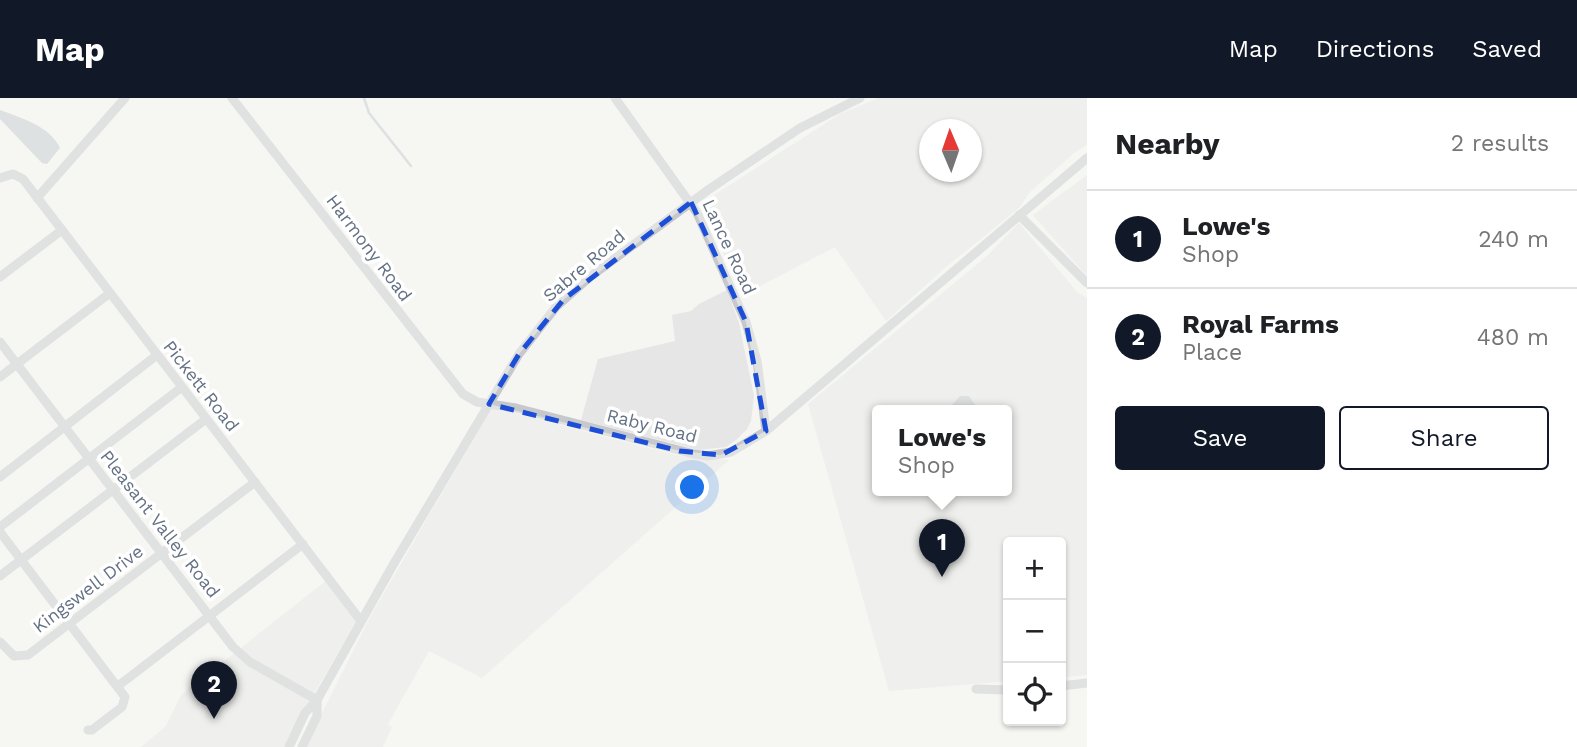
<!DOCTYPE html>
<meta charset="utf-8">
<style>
body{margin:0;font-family:"Work Sans",sans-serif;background:#f2f2f2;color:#202124}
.controls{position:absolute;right:21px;bottom:21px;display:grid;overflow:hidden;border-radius:7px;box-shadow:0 2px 5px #0004}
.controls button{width:63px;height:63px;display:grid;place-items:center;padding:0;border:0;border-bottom:2px solid #e0e0e0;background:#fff;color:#202124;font:35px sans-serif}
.compass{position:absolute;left:919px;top:21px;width:63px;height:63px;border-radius:50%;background:#fff;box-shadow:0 2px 5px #0004;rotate:358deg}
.you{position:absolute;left:693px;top:390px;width:24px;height:24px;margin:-18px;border:5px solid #fff;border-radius:50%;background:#1a73e8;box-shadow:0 0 0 10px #1a73e833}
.badge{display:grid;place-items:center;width:46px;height:46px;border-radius:50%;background:#111827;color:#fff;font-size:23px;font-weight:700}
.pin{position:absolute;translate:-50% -58px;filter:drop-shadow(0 2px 4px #0008)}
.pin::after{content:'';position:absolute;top:37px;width:24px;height:21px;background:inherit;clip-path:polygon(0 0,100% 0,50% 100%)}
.popup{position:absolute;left:872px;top:307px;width:140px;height:91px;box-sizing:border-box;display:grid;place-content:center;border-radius:7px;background:#fff;filter:drop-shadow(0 2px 5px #0005);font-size:23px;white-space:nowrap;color:#757577}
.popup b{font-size:26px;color:#202124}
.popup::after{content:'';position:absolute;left:50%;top:100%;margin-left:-14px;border:14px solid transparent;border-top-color:#fff}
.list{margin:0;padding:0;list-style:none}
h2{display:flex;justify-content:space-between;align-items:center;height:91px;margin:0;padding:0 28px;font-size:30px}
h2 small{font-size:23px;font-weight:400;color:#757577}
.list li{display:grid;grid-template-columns:46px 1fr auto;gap:21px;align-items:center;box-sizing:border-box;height:98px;padding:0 28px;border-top:2px solid #e0e0e0}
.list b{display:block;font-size:26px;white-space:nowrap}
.list p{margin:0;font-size:23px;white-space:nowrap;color:#757577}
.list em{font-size:23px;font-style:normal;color:#757577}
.actions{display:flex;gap:14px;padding:21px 28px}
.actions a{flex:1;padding:16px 0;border:2px solid #111827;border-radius:7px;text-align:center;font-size:24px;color:#111827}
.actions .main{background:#111827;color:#fff}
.icon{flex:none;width:38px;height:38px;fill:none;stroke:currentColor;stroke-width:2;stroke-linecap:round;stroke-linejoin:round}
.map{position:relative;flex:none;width:1087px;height:649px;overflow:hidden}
header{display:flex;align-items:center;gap:42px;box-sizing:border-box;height:98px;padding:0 35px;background:#111827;color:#fff}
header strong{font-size:33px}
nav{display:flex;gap:38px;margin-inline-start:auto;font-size:24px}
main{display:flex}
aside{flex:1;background:#fff}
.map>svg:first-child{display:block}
.built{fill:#e6e6e6;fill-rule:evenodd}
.water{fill:#bec7ce}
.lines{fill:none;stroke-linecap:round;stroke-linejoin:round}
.stream{stroke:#bec7ce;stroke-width:2.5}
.minor{stroke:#c6c8cc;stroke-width:9}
.marked{fill:none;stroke:#1d4ed8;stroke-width:5;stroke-dasharray:14 9;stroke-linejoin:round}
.labels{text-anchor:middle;stroke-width:7;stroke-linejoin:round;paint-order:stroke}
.street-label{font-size:18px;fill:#647184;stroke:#fff}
</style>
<header>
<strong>Map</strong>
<nav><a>Map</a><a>Directions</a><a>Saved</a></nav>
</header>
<main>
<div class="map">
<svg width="1087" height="649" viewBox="0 0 1087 649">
<rect width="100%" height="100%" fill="#f5f6f2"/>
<!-- built -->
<g class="built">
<path d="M879,0H1087V47L1075,54L1030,94L1019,110L946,169L886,223L835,149L743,197L704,115L708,101L840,16ZM930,32H972V74H930Z"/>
<path d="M1087,77V178L1033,117Z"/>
<path d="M1019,125L1078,195L1087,200V577L1061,579V444H1008V583L889,593L808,306L987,158ZM877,313H1007V393H877Z"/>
<path d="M727,192L739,225L754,298L751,323L747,331L736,342L726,349L699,352L581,322L598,261L675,243L672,217L691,213L699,206Z"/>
<path d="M492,309L675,357L729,362L482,580L429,553L388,626L392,629L383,649H305L370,519Z"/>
<path d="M327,482L356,523L310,603L288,649H141L166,628L181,597Z"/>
</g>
<!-- water -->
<g class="water">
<path d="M0,12C21,20 50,28 60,50L47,66L42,65L0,21Z"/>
<path d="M960,298H969L979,313H947Z"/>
</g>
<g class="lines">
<!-- stream -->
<path class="stream" d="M364,0L369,15L411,68"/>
<!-- minor -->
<g class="minor">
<path d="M232,0L463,296L477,304L516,310L694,356L708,358L731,354L766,333L1087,60"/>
<path d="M615,0L697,115L746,224L757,263L766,333"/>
<path d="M0,80L13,76L23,81L361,523"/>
<path d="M37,100L125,0"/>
<path d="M1019,117L1087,185"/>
<path d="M0,179L62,132"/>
<path d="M0,244L233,549L250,564L317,602"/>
<path d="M0,279L110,195"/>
<path d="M0,379L157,257"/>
<path d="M0,429L182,289"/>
<path d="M0,434L125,599L122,609L92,632H88"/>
<path d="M0,478L206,321"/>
<path d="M0,544L14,558L28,557L255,384"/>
<path d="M118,588L303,446"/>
<path d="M1061,588L1087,585"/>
<path d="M976,591L1008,592"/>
<path d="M289,649L305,615L317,602L393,467L519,256L556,209L591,178L708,92L800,30L860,0"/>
<path d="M302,649L317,618V602"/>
</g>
</g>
<!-- marked area -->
<path d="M0 0H1087V649H0ZM691,104L746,224L766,333L721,357L680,353L489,306L519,256L564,201Z" fill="#f5f6f2" fill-opacity=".55" fill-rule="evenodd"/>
<path class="marked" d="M691,104L746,224L766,333L721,357L680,353L489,306L519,256L564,201Z"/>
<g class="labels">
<!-- street labels -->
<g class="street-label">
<text transform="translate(729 149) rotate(65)" y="6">Lance Road</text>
<text transform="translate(369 150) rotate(53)" y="6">Harmony Road</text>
<text transform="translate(584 168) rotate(-40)" y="6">Sabre Road</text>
<text transform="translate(201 288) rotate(52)" y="6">Pickett Road</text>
<text transform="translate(652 328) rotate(14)" y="6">Raby Road</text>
<text transform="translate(160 426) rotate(52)" y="6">Pleasant Valley Road</text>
<text transform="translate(88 491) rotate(-37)" y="6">Kingswell Drive</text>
</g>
</g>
</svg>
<div class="controls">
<button>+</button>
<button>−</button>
<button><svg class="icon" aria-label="locate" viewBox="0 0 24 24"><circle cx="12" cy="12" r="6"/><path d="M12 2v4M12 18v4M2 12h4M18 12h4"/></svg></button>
</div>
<svg class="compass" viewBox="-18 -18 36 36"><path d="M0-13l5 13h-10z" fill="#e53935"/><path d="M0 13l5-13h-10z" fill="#757577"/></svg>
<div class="you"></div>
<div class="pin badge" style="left:942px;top:479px">1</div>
<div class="popup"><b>Lowe's</b>Shop</div>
<div class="pin badge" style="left:214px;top:621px">2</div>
</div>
<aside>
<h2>Nearby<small>2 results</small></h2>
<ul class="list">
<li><span class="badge">1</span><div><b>Lowe's</b><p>Shop</p></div><em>240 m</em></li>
<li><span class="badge">2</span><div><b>Royal Farms</b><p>Place</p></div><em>480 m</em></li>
</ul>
<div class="actions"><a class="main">Save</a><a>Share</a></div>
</aside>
</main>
